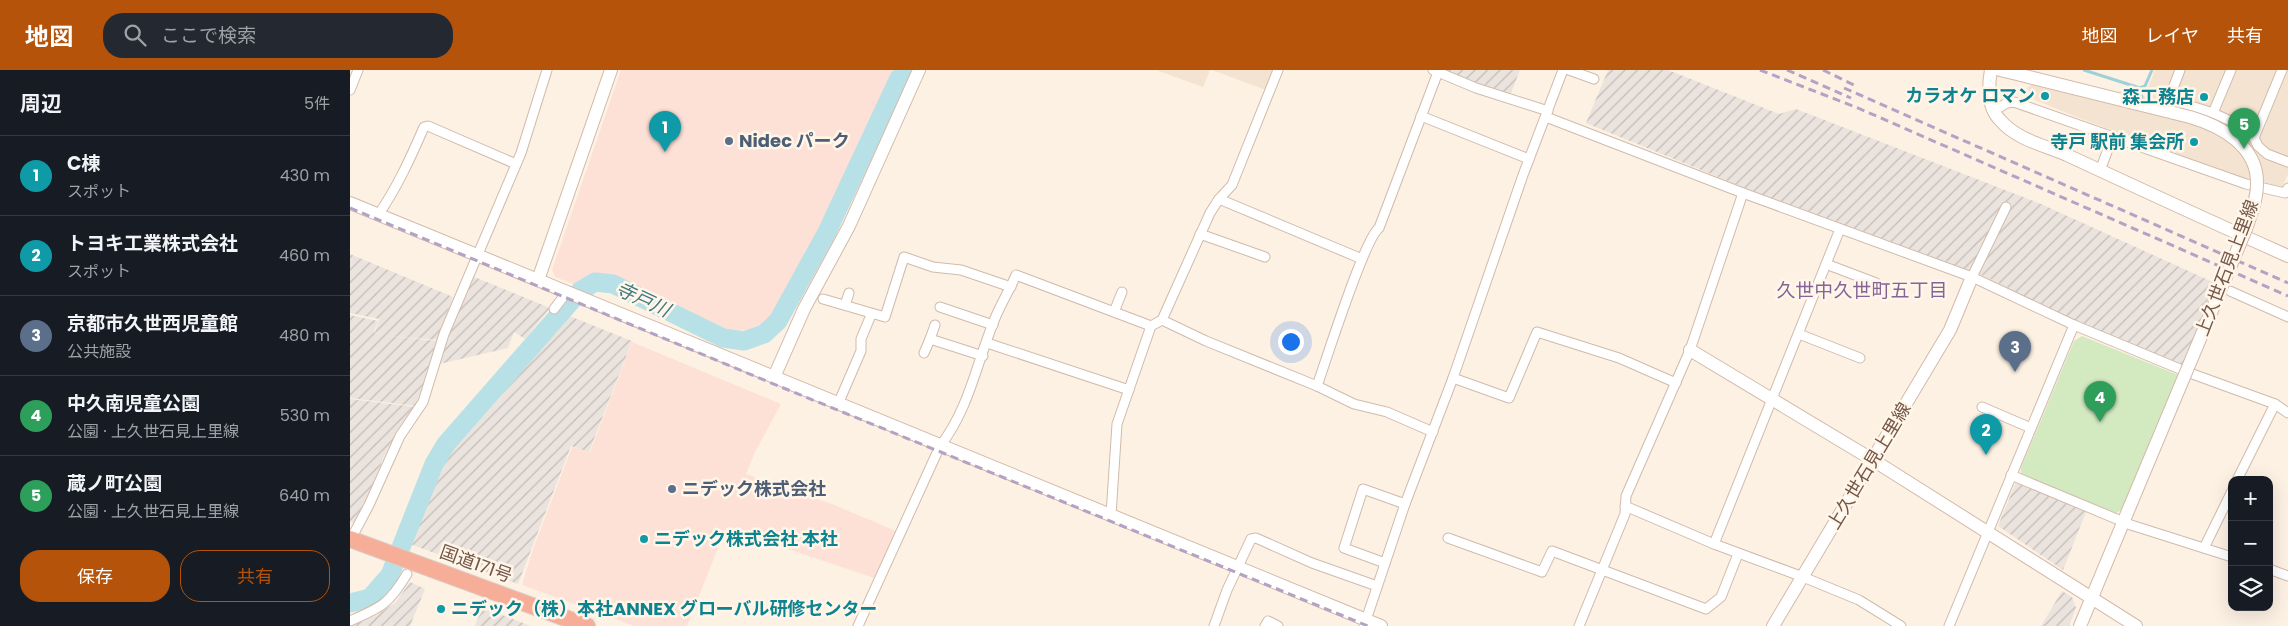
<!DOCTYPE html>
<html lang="ja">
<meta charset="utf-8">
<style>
body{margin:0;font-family:Poppins,"Noto Sans JP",sans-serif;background:#242831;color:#f1f3f6}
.controls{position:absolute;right:15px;bottom:15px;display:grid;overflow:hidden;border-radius:10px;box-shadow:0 5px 20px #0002}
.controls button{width:45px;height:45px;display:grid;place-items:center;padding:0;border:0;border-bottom:1px solid #363941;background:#171b24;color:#f1f3f6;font:25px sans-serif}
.you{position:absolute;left:940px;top:271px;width:18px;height:18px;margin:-12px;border:4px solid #fff;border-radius:50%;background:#1a73e8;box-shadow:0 0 0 8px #1a73e833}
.badge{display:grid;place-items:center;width:32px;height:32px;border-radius:50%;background:#b45309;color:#fff;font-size:16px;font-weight:700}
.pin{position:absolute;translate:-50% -41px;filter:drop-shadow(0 1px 2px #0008)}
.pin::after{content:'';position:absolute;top:26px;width:18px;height:15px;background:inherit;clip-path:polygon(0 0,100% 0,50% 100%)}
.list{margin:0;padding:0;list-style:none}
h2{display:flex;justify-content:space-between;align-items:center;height:65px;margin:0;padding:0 20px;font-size:21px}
h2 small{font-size:16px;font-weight:400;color:#9ea1a6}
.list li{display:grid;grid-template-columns:32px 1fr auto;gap:15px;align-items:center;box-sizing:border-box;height:80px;padding:0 20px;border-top:1px solid #363941}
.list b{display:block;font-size:19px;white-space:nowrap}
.list p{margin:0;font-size:16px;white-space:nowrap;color:#9ea1a6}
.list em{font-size:16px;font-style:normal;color:#9ea1a6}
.actions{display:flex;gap:10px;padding:15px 20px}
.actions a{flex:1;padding:11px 0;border:1px solid #b45309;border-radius:20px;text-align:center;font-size:18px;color:#b45309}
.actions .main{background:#b45309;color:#fff}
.icon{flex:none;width:28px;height:28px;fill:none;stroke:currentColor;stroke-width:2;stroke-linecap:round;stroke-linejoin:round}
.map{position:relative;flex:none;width:1938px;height:556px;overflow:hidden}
header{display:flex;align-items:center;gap:30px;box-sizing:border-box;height:70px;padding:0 25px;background:#b45309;color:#fff}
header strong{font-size:24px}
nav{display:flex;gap:28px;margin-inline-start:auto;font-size:18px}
.search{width:350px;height:45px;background:#242831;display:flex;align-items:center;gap:12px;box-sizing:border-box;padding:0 18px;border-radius:20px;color:#9ea1a6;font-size:19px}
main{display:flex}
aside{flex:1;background:#171b24}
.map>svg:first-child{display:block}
.residential{fill:#f4e3d1}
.commercial{fill:#fde1d6}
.industrial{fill:url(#industrial-furrows)}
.green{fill:#d3eac1}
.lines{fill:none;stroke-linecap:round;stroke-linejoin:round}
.stream{stroke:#9ed0d7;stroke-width:3}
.river{stroke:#b7e1e6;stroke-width:19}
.street-casing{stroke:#d0bbac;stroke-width:11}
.secondary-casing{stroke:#d3baa9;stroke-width:14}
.highway-casing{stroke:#d8d0cc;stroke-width:18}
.street{stroke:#fff;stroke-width:9}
.secondary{stroke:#fff;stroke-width:12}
.highway{stroke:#f7ae99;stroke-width:16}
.rail{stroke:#b4a2c5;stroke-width:3;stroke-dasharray:8 5;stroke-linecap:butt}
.secondary-bridge-casing{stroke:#d3baa9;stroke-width:14;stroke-linecap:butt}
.secondary-bridge{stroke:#fff;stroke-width:12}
.culture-dot{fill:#0f9aa8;stroke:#fff6e9;stroke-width:2}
.service-dot{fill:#5c6f8a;stroke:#fff6e9;stroke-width:2}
.labels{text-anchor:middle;stroke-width:5;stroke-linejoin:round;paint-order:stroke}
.culture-label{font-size:18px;font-weight:bold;fill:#0d838f;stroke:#fff6e9;text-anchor:end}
.service-label{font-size:18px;font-weight:bold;fill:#4e5e75;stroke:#fff6e9;text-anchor:start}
.street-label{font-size:18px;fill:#745749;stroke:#fff6e9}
.neighbourhood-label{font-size:19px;fill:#856498;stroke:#fff6e9}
.water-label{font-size:19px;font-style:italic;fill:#3f7881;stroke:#fff6e9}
</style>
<header>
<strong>地図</strong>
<div class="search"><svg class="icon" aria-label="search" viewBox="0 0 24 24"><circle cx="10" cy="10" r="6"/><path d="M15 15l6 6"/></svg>ここで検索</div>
<nav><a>地図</a><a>レイヤ</a><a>共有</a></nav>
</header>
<main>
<aside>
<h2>周辺<small>5件</small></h2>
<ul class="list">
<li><span class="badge" style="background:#0f9aa8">1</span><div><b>C棟</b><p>スポット</p></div><em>430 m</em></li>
<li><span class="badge" style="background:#0f9aa8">2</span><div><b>トヨキ工業株式会社</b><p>スポット</p></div><em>460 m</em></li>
<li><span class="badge" style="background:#5c6f8a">3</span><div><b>京都市久世西児童館</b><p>公共施設</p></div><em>480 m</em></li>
<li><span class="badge" style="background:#2e9e5b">4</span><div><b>中久南児童公園</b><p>公園 · 上久世石見上里線</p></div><em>530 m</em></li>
<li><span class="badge" style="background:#2e9e5b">5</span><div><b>蔵ノ町公園</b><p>公園 · 上久世石見上里線</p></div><em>640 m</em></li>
</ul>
<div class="actions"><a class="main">保存</a><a>共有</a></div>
</aside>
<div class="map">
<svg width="1938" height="556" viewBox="0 0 1938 556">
<defs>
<pattern id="industrial-furrows" width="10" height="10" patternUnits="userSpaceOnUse" patternTransform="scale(1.25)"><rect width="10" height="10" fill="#ebe4de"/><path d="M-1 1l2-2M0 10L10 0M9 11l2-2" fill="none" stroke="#c3bcb6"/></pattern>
</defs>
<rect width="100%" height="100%" fill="#fcf1e3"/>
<!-- residential -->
<g class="residential">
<path d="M806,0H860L853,17Z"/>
<path d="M862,0H924L916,20Z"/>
<path d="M1805,0H1938V104L1931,120L1870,101L1727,47L1685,30L1677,18L1685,11L1789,41Z"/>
</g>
<!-- commercial -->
<g class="commercial">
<path d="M271,0H546L540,5L482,136L421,247L404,260L376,261L267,207L252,204L237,208L226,215L205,207L202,200Z"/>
<path d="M282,272L431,334L405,382L396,404L482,434L546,461L524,508L376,458L337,556H284L172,515L183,479L222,377L240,382Z"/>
</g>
<!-- industrial -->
<g class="industrial">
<path d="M1090,0H1170L1160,26Z"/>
<path d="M1258,0H1318L1429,44L1446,39L1691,134L1867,214L1833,297L1743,260L1632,205L1405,122L1236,53Z"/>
<path d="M0,184L103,227L87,270L37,266L87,271L66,336L0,328V245L28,251L24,262L36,266L25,262L29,249L0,243Z"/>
<path d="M122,206L200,238L175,269L164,262L158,278L85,295Z"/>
<path d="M217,245L282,271L239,382L221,376L168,514L60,474L95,388Z"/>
<path d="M0,329L66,337L47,362L34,386L12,442L4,453L0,452Z"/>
<path d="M1666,412L1736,442L1713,500L1648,456Z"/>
<path d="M60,512L75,519L60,556H0L27,545L46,532Z"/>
<path d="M1712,521L1722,527L1726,538L1719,556H1691Z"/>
<path d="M132,537L160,548L181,556H125Z"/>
</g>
<!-- green -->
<path class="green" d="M1732,266L1828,305L1773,440L1766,443L1671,405V398L1724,271Z"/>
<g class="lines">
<!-- stream -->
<g class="stream">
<path d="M1734,0L1790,18L1795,16L1802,0"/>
<path d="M1790,18L1792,27"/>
</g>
<!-- river -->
<path class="river" d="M0,533L20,528L40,505L84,394L96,374L230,221L245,212L263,214L373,268L394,271L414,264L428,251L477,162L549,8L562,0"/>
<defs>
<g id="street">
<path d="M1083,0L1126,18L1198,41"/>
<path d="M1219,0L1244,9"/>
<path d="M1830,0L1819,29L1863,43L1885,53L1904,68L1908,76L1917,84L1938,92"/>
<path d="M0,20L8,0"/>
<path d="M1643,41L1657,33L1664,32L1896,114L1935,123L1938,118"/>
<path d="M1863,43L1881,0"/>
<path d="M1071,46L1179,89"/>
<path d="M1196,47L1393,123L1622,207L1724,255L1837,302L1925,334L1938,343"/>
<path d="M1904,68L1932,0"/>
<path d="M1750,101L1762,68"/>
<path d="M869,129L1012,189"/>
<path d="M28,145C47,118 61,87 74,57L78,56L166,94"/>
<path d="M850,164L915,187"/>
<path d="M1476,194L1526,213"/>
<path d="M1622,207L1656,137"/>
<path d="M1880,221L1938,247"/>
<path d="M473,229L535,247L554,187L583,197L611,200L661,217"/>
<path d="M495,235L499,223"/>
<path d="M590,237L643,255"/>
<path d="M204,239L217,222"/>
<path d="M764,242L772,222"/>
<path d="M812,250L856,271L967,316L1004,334L1037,342L1083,362"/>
<path d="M1449,264L1510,288"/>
<path d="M580,269L585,255"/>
<path d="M637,273L779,320"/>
<path d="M574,283L580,269L633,286"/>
<path d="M1103,308L1159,328L1187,262L1269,288L1326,313"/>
<path d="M967,316C976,291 1014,169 1029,158L1088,2"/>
<path d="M488,334L511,281V269L521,245"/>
<path d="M1632,337L1681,358"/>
<path d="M1661,405L1781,455L1882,487"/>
<path d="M1887,410L1925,334"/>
<path d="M1275,436L1364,474L1453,507L1509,530L1551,556"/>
<path d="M761,445L767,354L801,256L812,250L860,143L869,129L882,115L928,0"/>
<path d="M1098,468L1192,502L1202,481L1356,539L1371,527L1388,484"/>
<path d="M1,469L19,435L50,366L73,332L94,264L171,83L197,0"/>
<path d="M1364,474L1490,159"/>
<path d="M1854,478L1882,421"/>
<path d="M1035,493L994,478L1013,419L1055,434"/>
<path d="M1919,499L1938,506"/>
<path d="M0,551C32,537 39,534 57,504"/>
<path d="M508,556L590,376C620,338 627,290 646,246C652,232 660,219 666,205L801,256"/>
<path d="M864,556L877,520L901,469L906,468L962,493L1027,516"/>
<path d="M915,556L918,551L928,556"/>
<path d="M1014,556L1055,434L1103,308L1173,105L1213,0"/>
<path d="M1229,556L1275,444L1276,426L1340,280L1393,123"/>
<path d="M1599,556L1724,255"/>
</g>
<g id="secondary">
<path d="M1641,0C1638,17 1637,37 1650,50C1667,70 1694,75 1717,85C1790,119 1864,153 1938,186"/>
<path d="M1650,0L1671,5"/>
<path d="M0,133L1031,556"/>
<path d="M188,210L261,0"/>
<path d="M1340,280L1523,390L1786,556"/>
<path d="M424,307L454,239L499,156L569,0"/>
<path d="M1423,556L1600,260L1622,207"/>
<path d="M1730,556L1780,436"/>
</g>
<path id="highway" d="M0,469L237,556"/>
</defs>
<!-- street casing -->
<use href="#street" class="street-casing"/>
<!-- secondary casing -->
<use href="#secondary" class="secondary-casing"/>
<!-- highway casing -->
<use href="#highway" class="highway-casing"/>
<!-- street -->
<use href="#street" class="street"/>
<!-- secondary -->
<use href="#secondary" class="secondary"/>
<!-- highway -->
<use href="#highway" class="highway"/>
<!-- rail -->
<g class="rail">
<path d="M1410,0L1508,38L1938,226"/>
<path d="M1437,0L1501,28"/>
<path d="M1473,0L1506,16"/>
<path d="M1494,18L1938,213"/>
<path d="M0,138L431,317L1018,556"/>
</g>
<defs>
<path id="secondary-bridge" d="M1671,5L1840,47C1871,56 1908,76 1907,114C1907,129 1901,145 1896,159L1780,436"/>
</defs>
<!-- secondary-bridge casing -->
<use href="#secondary-bridge" class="secondary-bridge-casing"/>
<!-- secondary-bridge -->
<use href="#secondary-bridge" class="secondary-bridge"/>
</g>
<!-- markers -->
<g class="culture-dot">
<circle cx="1695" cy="26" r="5"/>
<circle cx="1854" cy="27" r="5"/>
<circle cx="1844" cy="72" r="5"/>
<circle cx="294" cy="469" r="5"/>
<circle cx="91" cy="539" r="5"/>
</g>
<g class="service-dot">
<circle cx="379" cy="71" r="5"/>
<circle cx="322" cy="419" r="5"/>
</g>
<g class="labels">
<!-- culture labels -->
<g class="culture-label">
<text x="1685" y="32">カラオケ ロマン</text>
<text x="1844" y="33">森工務店</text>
<text x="1834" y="78">寺戸 駅前 集会所</text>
<text x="304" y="475" text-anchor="start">ニデック株式会社 本社</text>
<text x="101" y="545" text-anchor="start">ニデック（株）本社ANNEX グローバル研修センター</text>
</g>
<!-- service labels -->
<g class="service-label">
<text x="389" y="77">Nidec パーク</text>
<text x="332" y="425">ニデック株式会社</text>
</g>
<!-- street labels -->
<g class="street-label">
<text transform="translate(1877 198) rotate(-69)" y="6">上久世石見上里線</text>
<text transform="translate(1519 396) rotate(-59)" y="6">上久世石見上里線</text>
<text transform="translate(126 494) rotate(20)" y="6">国道171号</text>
</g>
<!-- neighbourhood labels -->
<g class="neighbourhood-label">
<text x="1512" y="227">久世中久世町五丁目</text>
</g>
<!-- water labels -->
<g class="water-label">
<text transform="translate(293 229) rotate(25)" y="7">寺戸川</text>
</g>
</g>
</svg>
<div class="controls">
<button>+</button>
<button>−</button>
<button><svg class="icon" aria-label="layers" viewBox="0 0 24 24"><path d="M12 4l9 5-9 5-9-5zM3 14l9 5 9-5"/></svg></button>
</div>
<div class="you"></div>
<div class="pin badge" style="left:315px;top:82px;background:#0f9aa8">1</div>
<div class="pin badge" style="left:1636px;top:385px;background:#0f9aa8">2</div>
<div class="pin badge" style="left:1665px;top:302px;background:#5c6f8a">3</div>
<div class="pin badge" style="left:1750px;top:352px;background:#2e9e5b">4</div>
<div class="pin badge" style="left:1894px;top:79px;background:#2e9e5b">5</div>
</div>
</main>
